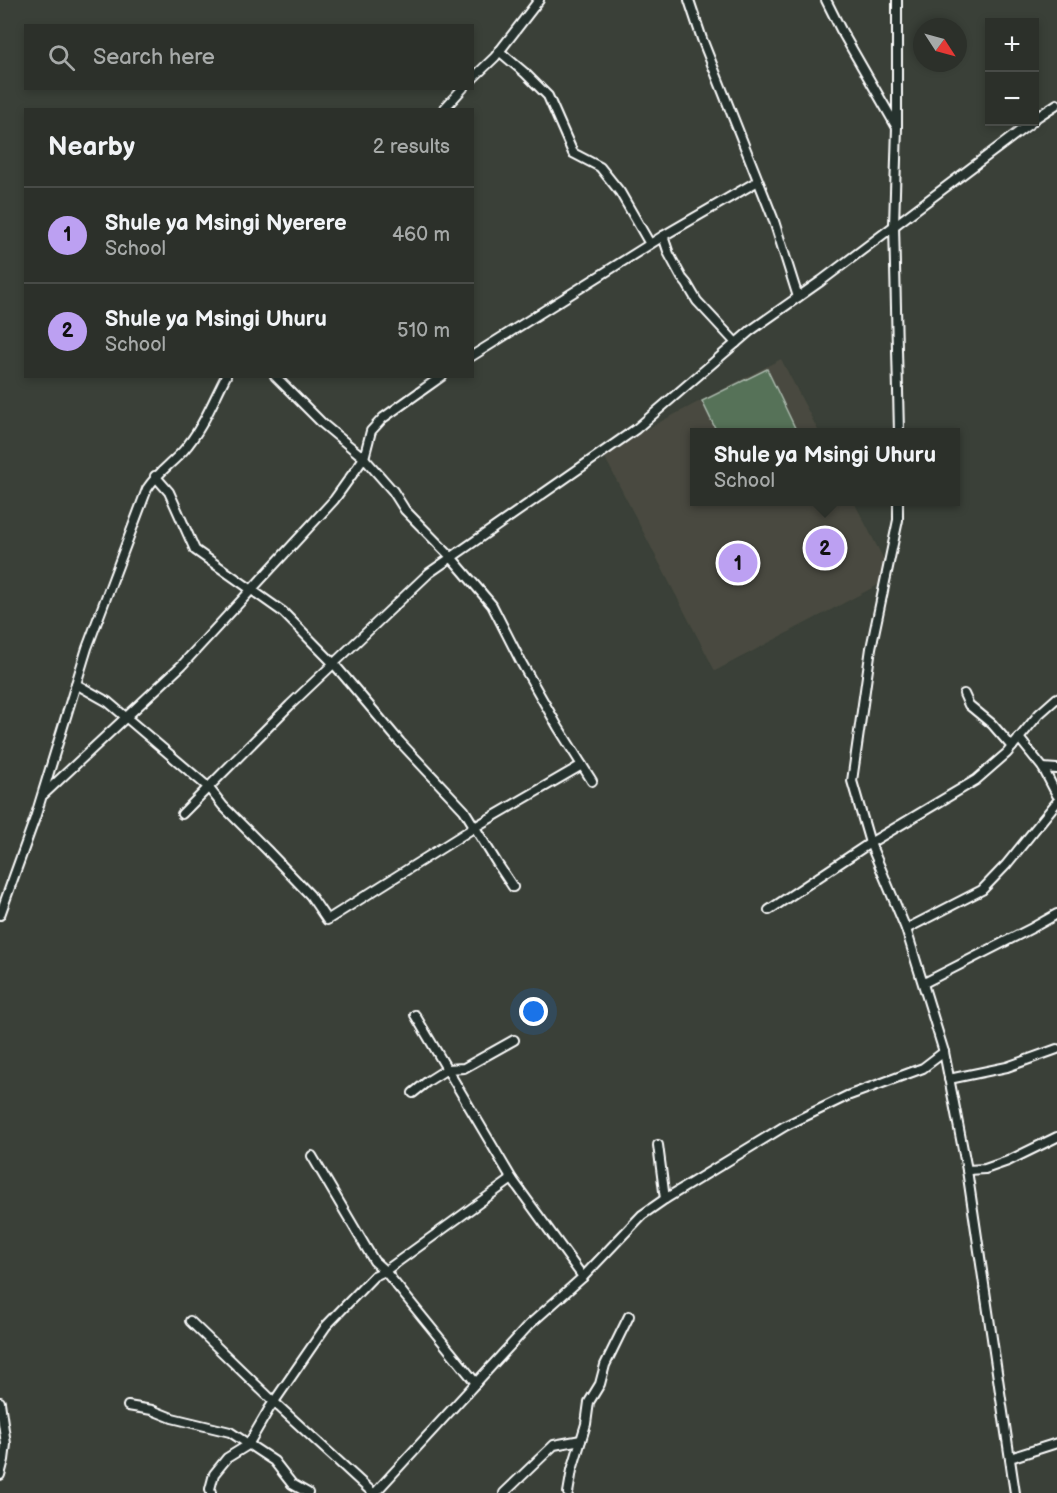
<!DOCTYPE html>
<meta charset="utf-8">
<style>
body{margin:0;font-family:"Balsamiq Sans",sans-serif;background:#383c36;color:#f1f3f6}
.controls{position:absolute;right:18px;top:18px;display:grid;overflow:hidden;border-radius:0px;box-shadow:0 3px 9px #0003}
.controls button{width:54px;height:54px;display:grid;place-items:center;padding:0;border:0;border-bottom:2px solid #484b47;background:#2c302a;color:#f1f3f6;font:30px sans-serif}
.compass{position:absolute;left:913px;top:18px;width:54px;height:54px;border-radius:50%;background:#2c302a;box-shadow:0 3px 9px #0003;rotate:126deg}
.you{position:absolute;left:534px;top:1012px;width:21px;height:21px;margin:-15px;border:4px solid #fff;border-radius:50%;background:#1a73e8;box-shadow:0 0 0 9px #1a73e833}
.badge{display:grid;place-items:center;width:39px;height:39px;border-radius:50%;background:#bca0f2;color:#111;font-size:20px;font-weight:700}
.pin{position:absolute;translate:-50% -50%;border:3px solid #fff;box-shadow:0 2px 6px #0006}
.popup{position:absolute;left:690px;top:428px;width:270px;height:78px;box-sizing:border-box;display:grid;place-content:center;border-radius:0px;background:#2c302a;filter:drop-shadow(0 2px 4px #0005);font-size:20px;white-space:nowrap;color:#a6a9a8}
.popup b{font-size:22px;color:#f1f3f6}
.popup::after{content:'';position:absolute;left:50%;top:100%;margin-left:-12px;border:12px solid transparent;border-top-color:#2c302a}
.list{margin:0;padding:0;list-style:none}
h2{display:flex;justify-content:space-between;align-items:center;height:78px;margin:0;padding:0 24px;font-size:26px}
h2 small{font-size:20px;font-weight:400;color:#a6a9a8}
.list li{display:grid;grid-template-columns:39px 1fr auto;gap:18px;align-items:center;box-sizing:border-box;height:96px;padding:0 24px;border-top:2px solid #484b47}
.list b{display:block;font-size:22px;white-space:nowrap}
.list p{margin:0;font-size:20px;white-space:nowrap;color:#a6a9a8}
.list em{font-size:20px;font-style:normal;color:#a6a9a8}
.icon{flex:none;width:33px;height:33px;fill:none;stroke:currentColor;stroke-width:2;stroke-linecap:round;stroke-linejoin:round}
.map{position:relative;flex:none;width:1057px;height:1493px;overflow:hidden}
.search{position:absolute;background:#2c302a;box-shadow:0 3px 9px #0003;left:24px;top:24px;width:450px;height:66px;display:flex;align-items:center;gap:15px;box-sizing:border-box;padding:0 21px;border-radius:0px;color:#a6a9a8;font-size:22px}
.panel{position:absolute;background:#2c302a;box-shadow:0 3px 9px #0003;left:24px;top:108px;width:450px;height:270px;border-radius:0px}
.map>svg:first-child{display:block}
.built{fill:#48493f}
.green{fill:#567259;stroke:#aab8ac;stroke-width:1.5}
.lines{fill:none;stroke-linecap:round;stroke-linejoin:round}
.street-casing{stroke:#fff;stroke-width:12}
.street{stroke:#26332d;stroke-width:8}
</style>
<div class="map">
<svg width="1057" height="1493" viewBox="0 0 1057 1493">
<rect width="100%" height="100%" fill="#3a4038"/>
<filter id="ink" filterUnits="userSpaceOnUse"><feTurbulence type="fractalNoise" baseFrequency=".0167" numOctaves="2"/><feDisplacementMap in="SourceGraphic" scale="12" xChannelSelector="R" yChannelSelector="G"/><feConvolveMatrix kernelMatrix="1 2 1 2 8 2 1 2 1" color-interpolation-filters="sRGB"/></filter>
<g filter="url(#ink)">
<!-- built -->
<path class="built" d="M781,359L819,432H694V502H854L893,577L715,671L602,452Z"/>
<!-- green -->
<path class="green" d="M767,369L797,432H717L702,401Z"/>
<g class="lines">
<defs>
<g id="street">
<path d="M689,0L702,39L773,218L798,297"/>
<path d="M826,0L841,30L896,126"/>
<path d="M897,0V127L894,225L899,432"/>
<path d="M499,51L525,73L548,96L573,153L600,167L620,192L650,244"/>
<path d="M472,79L495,57L539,0"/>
<path d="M443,110L463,88"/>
<path d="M1034,119L1057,104"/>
<path d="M663,236L669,254L682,278L687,284L697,301L736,343"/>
<path d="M472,356L663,236L758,181"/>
<path d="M275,376L323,424L364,458L393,491L405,510L451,557L492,605L521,662L558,727L592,781"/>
<path d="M155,476L169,492L195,550L283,612L334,664L400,742L464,810L497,863L513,887"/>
<path d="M898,502V520L871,648L852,781L870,843L906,929L944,1052L967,1170L1015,1493"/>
<path d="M76,684L108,702L208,787L223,806L267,850L310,895L327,920L475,827L582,765"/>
<path d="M964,694L969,705L992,724L1012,747"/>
<path d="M1019,738L1043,768L1057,795"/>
<path d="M1043,768L1057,769"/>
<path d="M44,794L182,665L334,500L364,458L371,431L383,418L442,376"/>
<path d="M182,814L290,705L429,573L636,429L750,331L821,281L1032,122"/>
<path d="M769,910L870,843L976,780L1007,753L1039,714L1057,698"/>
<path d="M0,915L35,818L87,648L147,489C158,472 170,465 183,451C202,430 213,401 226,376"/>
<path d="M906,929L982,890L1006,865L1057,802"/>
<path d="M924,983L1032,928L1057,914"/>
<path d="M415,1015L512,1179L583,1277"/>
<path d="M949,1079L1007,1067L1057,1049"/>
<path d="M413,1093L428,1081L447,1069L464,1068L514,1040"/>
<path d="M658,1145L665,1199"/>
<path d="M312,1156L374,1261L385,1271L476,1383"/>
<path d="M967,1170L985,1169L1008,1161L1057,1137"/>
<path d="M190,1321L274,1402L373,1493"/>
<path d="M0,1402L6,1444L4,1460L0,1475"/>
<path d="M128,1406L152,1410L172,1418L230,1432L274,1461L292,1484L308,1493"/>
<path d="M1010,1458L1057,1443"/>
<path d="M211,1493L210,1489L214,1474L227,1458L248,1445L269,1409L326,1326L374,1276L385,1271L512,1179"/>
<path d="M375,1493L529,1325L583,1277L642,1215L665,1199L785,1126L847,1096L923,1068L944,1052"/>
<path d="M504,1493L554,1445L581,1440"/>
<path d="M568,1493L572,1470L586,1424L589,1402L600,1384L605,1365L629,1316"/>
</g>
</defs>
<!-- street casing -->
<use href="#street" class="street-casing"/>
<!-- street -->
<use href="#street" class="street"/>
</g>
</g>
</svg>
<div class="controls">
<button>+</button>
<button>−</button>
</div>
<svg class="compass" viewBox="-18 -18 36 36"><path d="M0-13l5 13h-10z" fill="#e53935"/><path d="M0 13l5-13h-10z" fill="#a6a9a8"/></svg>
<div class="you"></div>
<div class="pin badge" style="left:738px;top:563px">1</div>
<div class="pin badge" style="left:825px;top:548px">2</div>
<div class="popup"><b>Shule ya Msingi Uhuru</b>School</div>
<div class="search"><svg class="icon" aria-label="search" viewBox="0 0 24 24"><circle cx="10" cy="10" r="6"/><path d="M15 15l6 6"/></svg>Search here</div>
<section class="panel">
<h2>Nearby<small>2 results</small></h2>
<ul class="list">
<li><span class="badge">1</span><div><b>Shule ya Msingi Nyerere</b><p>School</p></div><em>460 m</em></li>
<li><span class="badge">2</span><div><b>Shule ya Msingi Uhuru</b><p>School</p></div><em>510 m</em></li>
</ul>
</section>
</div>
